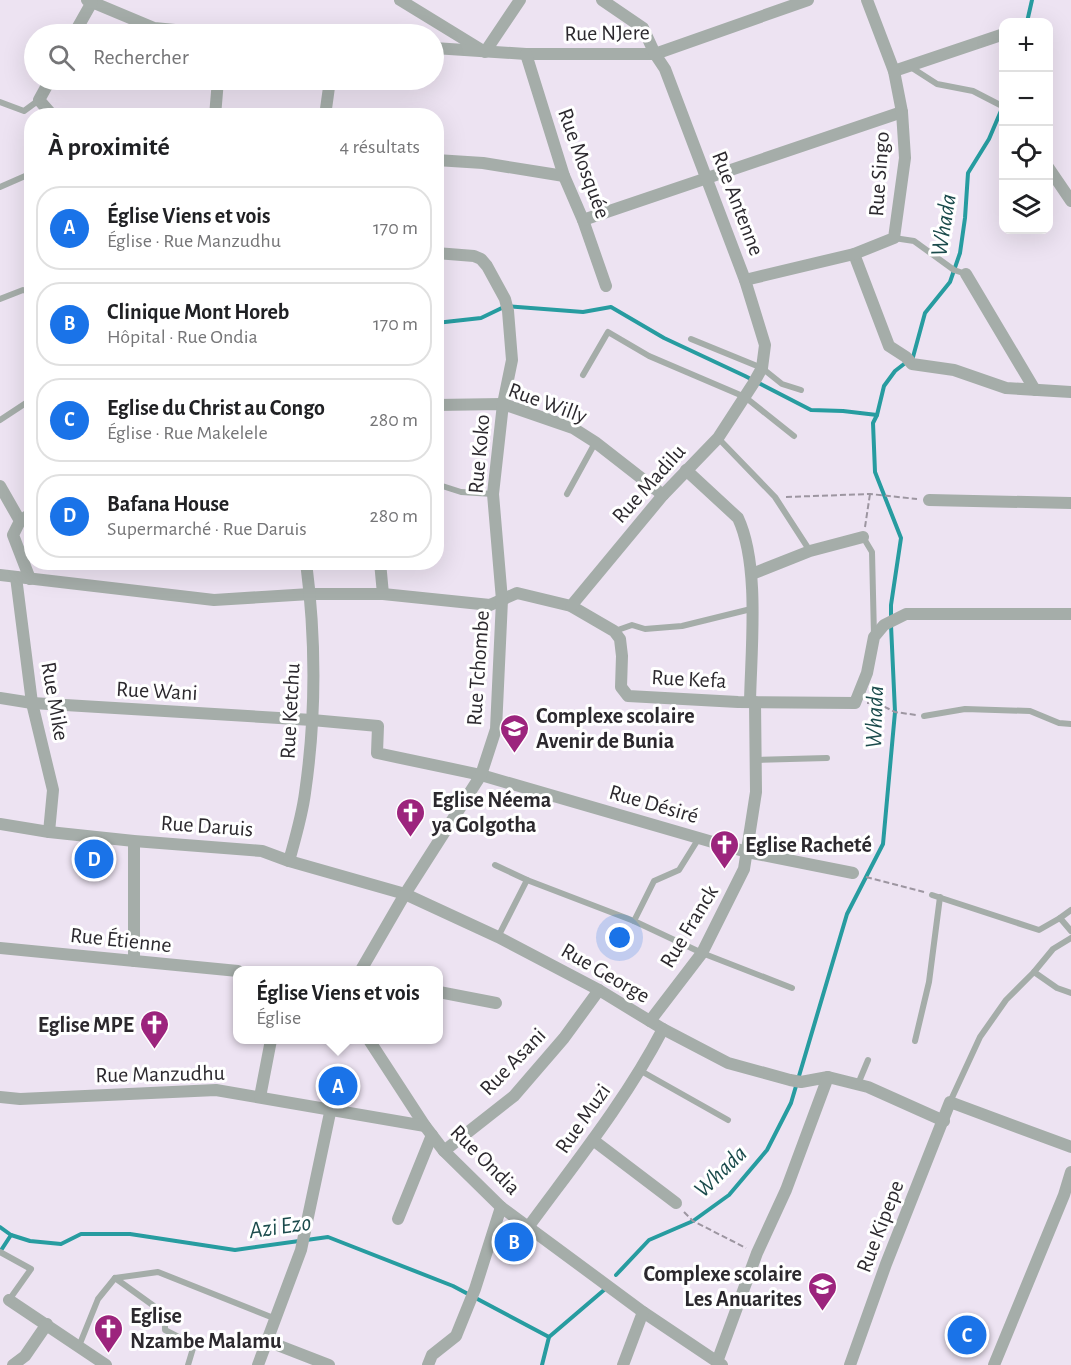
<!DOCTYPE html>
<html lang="fr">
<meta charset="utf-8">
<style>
body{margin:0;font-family:"Alegreya Sans",sans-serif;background:#f6f6f6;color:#202124}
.controls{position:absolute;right:18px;top:18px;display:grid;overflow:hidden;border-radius:12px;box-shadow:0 6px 24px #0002}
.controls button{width:54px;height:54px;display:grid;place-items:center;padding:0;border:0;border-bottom:2px solid #e0e0e0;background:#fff;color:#202124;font:30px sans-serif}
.you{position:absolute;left:620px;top:938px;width:21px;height:21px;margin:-15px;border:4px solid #fff;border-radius:50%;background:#1a73e8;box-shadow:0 0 0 9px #1a73e833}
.badge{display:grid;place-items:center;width:39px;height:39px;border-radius:50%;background:#1a73e8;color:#fff;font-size:20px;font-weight:700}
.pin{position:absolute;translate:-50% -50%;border:3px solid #fff;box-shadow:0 2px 6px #0006}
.popup{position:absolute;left:233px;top:966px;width:210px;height:78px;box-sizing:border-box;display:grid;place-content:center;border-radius:12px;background:#fff;filter:drop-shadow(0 2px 4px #0005);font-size:20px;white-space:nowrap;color:#757577}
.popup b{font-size:22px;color:#202124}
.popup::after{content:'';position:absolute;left:50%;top:100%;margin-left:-12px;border:12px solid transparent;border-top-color:#fff}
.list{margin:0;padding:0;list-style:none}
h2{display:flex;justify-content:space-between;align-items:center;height:78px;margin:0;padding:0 24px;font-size:26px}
h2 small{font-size:20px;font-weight:400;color:#757577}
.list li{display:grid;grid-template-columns:39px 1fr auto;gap:18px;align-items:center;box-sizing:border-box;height:84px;margin:0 12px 12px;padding:0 12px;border:2px solid #e0e0e0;border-radius:24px}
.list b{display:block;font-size:22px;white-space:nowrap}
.list p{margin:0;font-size:20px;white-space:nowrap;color:#757577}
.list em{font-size:20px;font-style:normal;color:#757577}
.icon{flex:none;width:33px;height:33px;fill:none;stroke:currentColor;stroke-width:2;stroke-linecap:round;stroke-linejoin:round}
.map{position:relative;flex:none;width:1071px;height:1365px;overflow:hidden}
.search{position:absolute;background:#fff;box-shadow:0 6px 24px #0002;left:24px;top:24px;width:420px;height:66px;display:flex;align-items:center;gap:15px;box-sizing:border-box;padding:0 21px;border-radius:33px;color:#757577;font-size:22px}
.panel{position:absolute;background:#fff;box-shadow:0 6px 24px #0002;left:24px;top:108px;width:420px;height:462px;border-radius:24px}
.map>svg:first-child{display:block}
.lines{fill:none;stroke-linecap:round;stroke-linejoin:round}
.stream{stroke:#279ca0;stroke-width:4}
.path{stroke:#9d96a1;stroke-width:2;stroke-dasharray:6 3;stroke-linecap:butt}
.service{stroke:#a5ada9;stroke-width:6}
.minor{stroke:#a5ada9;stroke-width:12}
.labels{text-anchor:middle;stroke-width:6;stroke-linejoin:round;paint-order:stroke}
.street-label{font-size:22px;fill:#2c292e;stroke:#fff}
.poi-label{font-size:22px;font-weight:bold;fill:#2c292e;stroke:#fff;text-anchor:start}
.water-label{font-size:24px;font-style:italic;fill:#1b4b4c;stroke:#fff}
</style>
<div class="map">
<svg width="1071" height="1365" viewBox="0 0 1071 1365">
<rect width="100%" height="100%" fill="#ede3f2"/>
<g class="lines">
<!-- stream -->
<g class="stream">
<path d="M1027,22L1032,0"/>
<path d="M436,323L481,318L506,306L583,312L611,307L664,338L745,376L811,410L843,411L877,415"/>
<path d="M891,618V605L901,538L875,472L873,423L877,415L884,386L895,371L913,357L925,313L950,282L960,253L965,218L968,173L989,139L1003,106"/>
<path d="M0,1227L11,1235L30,1241L61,1244L81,1234H130L235,1250L328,1237L453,1286L549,1337"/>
<path d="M0,1252L11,1235"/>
<path d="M616,1275L649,1240L693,1221L729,1195L767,1150L791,1103L847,914L883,844L895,712L891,625"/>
<path d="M542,1365L549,1337L604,1290"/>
</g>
<!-- path -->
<g class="path">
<path d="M786,497L870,494L917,499"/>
<path d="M865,527L870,494"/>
<path d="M867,703H877L895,712L916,715"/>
<path d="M866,877L924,892"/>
<path d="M684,1212L693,1221L746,1248"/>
</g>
<!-- service -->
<g class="service">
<path d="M909,66L937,84L973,91L1004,107"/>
<path d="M0,102L24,111L39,100"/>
<path d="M0,187L32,173"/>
<path d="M894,238L914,241L954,270L966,274"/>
<path d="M0,299L23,290L32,293"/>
<path d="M691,339L762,368L782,384L801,390"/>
<path d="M583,375L608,332L649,356L745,397L794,436"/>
<path d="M0,420L32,399"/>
<path d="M718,438L775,497L810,551"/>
<path d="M436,484L461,492L493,494"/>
<path d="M567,494L595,443"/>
<path d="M863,537L872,552L874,636"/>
<path d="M615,631L632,625L645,629L682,626L751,609"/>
<path d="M924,716L965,709L1030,711L1059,723L1071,724"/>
<path d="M756,760L827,758"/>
<path d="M495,865L527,880L634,921L702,953L792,988"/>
<path d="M932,895L1039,930L1060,918L1071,931"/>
<path d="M1060,918L1071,910"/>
<path d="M634,921L654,881L679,870L699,838"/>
<path d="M498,937L527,880"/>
<path d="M1034,972L1057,988L1071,993"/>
<path d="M915,1041L929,982L940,897"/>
<path d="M641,1071L728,1120"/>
<path d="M858,1084L868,1060"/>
<path d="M950,1102L980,1037L1006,1000L1034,972L1053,949L1071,938"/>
<path d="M0,1252L31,1269L9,1300"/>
<path d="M115,1278L165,1314V1330L194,1345L188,1365"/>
<path d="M79,1346L98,1299L115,1278L158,1272L276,1319"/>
</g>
<!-- minor -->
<g class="minor">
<path d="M87,0L154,28L217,34"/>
<path d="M400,0L485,52L520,0"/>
<path d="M74,34L92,2"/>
<path d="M434,48L526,54H655L808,0"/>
<path d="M526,54L564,176L583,220L606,286"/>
<path d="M894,71L1004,34"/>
<path d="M50,80L39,100L53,116"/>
<path d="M215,116L218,80"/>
<path d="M325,116L330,80"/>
<path d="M436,160L483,163L564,176"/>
<path d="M1048,167L1071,201"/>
<path d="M583,220L902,112"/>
<path d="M854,254L889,346L906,357L912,364L954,370L1006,388L1071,392"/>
<path d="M966,274L1035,390"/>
<path d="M745,280L854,254L894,238L905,158L902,112L894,71L867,0"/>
<path d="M436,405L503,404L573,428L595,442L663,495"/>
<path d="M686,470L738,518C760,565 751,649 750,702"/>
<path d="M0,486L20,521L13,535L30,579"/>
<path d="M929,500L1071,503"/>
<path d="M20,521L32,513"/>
<path d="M380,562L383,594"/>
<path d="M752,574L810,551L863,537"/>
<path d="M0,575L214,600L310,594H383L490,605L517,593L571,606L614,631L620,639L622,656L621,687L628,696L738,702L855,703L867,673L874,637L884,625L906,614H1071"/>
<path d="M16,577L32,703L53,790L49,832"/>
<path d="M571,606L663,495L718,438L753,384L762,368L765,345L745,280L665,69L655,54L643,28L602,0"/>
<path d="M0,698L32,703L312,720L378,726L377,753L481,775L747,852L853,873"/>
<path d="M0,824L49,832L134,841L262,851L289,861L405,894L498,937L599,990L663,1029L728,1063L790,1080L801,1082L828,1077L868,1087L944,1121"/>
<path d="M289,861C295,839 302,816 305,793C316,717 316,639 306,562"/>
<path d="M0,948L238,971"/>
<path d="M134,961V841"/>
<path d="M361,970L405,894L481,775L496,729L502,600L493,494L503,404L512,360L508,311L505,299L487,266L481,259L474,256L436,253"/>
<path d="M439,992L496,1003"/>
<path d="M650,1021L702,953L744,869L756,792L755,702"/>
<path d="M369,1040L425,1126L444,1151L501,1207L643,1312L722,1365"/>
<path d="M0,1097L20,1099L216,1090L425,1126"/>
<path d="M260,1097L271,1040"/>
<path d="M593,1140L676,1203"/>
<path d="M444,1151L514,1096L564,1038L599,990"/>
<path d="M398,1219L432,1135"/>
<path d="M529,1226C576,1162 626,1100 663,1029"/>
<path d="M9,1300L106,1365"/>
<path d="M267,1341L329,1365"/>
<path d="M717,1362L757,1253L786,1190L828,1077"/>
<path d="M13,1365L25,1356L47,1324"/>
<path d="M258,1365L301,1250L331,1108"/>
<path d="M428,1365L432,1355L456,1336L475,1289L501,1207"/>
<path d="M623,1365L643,1312"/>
<path d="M850,1365L886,1264L950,1102L1071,1147"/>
<path d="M994,1365L1064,1195L1071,1172"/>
</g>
</g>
<!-- icons -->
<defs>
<symbol id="school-pin" viewBox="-11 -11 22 30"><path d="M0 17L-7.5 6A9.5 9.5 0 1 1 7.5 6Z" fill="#9c247d" stroke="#fff"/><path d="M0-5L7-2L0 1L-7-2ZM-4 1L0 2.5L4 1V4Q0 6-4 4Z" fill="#fff"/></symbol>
<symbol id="church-pin" viewBox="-11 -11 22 30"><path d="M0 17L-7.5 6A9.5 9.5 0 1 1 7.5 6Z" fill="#9c247d" stroke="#fff"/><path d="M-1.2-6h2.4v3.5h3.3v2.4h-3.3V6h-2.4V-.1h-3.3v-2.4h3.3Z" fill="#fff"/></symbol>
</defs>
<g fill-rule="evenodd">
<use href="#school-pin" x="498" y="712" width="33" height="45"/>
<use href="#church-pin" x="394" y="796" width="33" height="45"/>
<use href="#church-pin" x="708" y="828" width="33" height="45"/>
<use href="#church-pin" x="138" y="1008" width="33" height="45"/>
<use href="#school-pin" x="806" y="1270" width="33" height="45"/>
<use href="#church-pin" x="92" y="1312" width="33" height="45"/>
</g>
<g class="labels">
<!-- street labels -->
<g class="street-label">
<text transform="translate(607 32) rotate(-1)" y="8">Rue NJere</text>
<text transform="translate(585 163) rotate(70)" y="8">Rue Mosquée</text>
<text transform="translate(878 174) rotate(-86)" y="8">Rue Singo</text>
<text transform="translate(739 203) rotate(69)" y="8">Rue Antenne</text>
<text transform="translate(548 402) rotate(20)" y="8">Rue Willy</text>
<text transform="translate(478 454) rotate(-85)" y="8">Rue Koko</text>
<text transform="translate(648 483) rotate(-48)" y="8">Rue Madilu</text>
<text transform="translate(477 668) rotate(-86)" y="8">Rue Tchombe</text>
<text transform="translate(689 678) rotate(3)" y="8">Rue Kefa</text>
<text transform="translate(157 690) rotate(3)" y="8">Rue Wani</text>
<text transform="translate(56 701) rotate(80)" y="8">Rue Mike</text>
<text transform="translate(289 711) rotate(-87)" y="8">Rue Ketchu</text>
<text transform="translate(654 803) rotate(16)" y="8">Rue Désiré</text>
<text transform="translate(207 825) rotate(4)" y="8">Rue Daruis</text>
<text transform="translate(688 926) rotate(-59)" y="8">Rue Franck</text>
<text transform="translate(121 939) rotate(6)" y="8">Rue Étienne</text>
<text transform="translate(606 972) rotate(30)" y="8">Rue George</text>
<text transform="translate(512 1061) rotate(-46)" y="8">Rue Asani</text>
<text transform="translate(160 1073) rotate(-1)" y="8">Rue Manzudhu</text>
<text transform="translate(582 1118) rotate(-55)" y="8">Rue Muzi</text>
<text transform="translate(486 1159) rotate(45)" y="8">Rue Ondia</text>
<text transform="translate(879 1226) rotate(-69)" y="8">Rue Kipepe</text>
</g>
<!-- poi labels -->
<g class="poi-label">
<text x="536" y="723">Complexe scolaire<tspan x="536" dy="25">Avenir de Bunia</tspan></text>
<text x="432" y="807">Eglise Néema<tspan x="432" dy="25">ya Golgotha</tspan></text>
<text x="745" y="852">Eglise Racheté</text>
<text x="134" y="1032" text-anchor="end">Eglise MPE</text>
<text x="802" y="1281" text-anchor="end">Complexe scolaire<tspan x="802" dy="25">Les Anuarites</tspan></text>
<text x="130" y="1323">Eglise<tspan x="130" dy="25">Nzambe Malamu</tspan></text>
</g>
<!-- water labels -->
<g class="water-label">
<text transform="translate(943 225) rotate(-81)" y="8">Whada</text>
<text transform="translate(874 717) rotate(-88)" y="8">Whada</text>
<text transform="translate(720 1171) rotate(-44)" y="8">Whada</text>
<text transform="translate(280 1226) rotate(-8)" y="8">Azi Ezo</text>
</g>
</g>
</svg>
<div class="controls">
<button>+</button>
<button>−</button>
<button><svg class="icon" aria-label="locate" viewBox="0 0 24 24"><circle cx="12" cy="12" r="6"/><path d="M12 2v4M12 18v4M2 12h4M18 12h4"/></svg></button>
<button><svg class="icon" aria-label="layers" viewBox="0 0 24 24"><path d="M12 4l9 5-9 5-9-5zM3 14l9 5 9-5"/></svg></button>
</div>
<div class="you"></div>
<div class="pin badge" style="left:338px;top:1086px">A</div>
<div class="popup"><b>Église Viens et vois</b>Église</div>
<div class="pin badge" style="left:514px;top:1242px">B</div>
<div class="pin badge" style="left:967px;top:1335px">C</div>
<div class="pin badge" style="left:94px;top:859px">D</div>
<div class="search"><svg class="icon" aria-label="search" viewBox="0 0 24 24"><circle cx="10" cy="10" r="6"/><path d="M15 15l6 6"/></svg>Rechercher</div>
<section class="panel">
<h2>À proximité<small>4 résultats</small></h2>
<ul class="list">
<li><span class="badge">A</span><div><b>Église Viens et vois</b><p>Église · Rue Manzudhu</p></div><em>170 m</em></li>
<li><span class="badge">B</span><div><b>Clinique Mont Horeb</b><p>Hôpital · Rue Ondia</p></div><em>170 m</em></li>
<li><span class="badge">C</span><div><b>Eglise du Christ au Congo</b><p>Église · Rue Makelele</p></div><em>280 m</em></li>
<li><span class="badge">D</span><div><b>Bafana House</b><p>Supermarché · Rue Daruis</p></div><em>280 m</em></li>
</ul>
</section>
</div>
